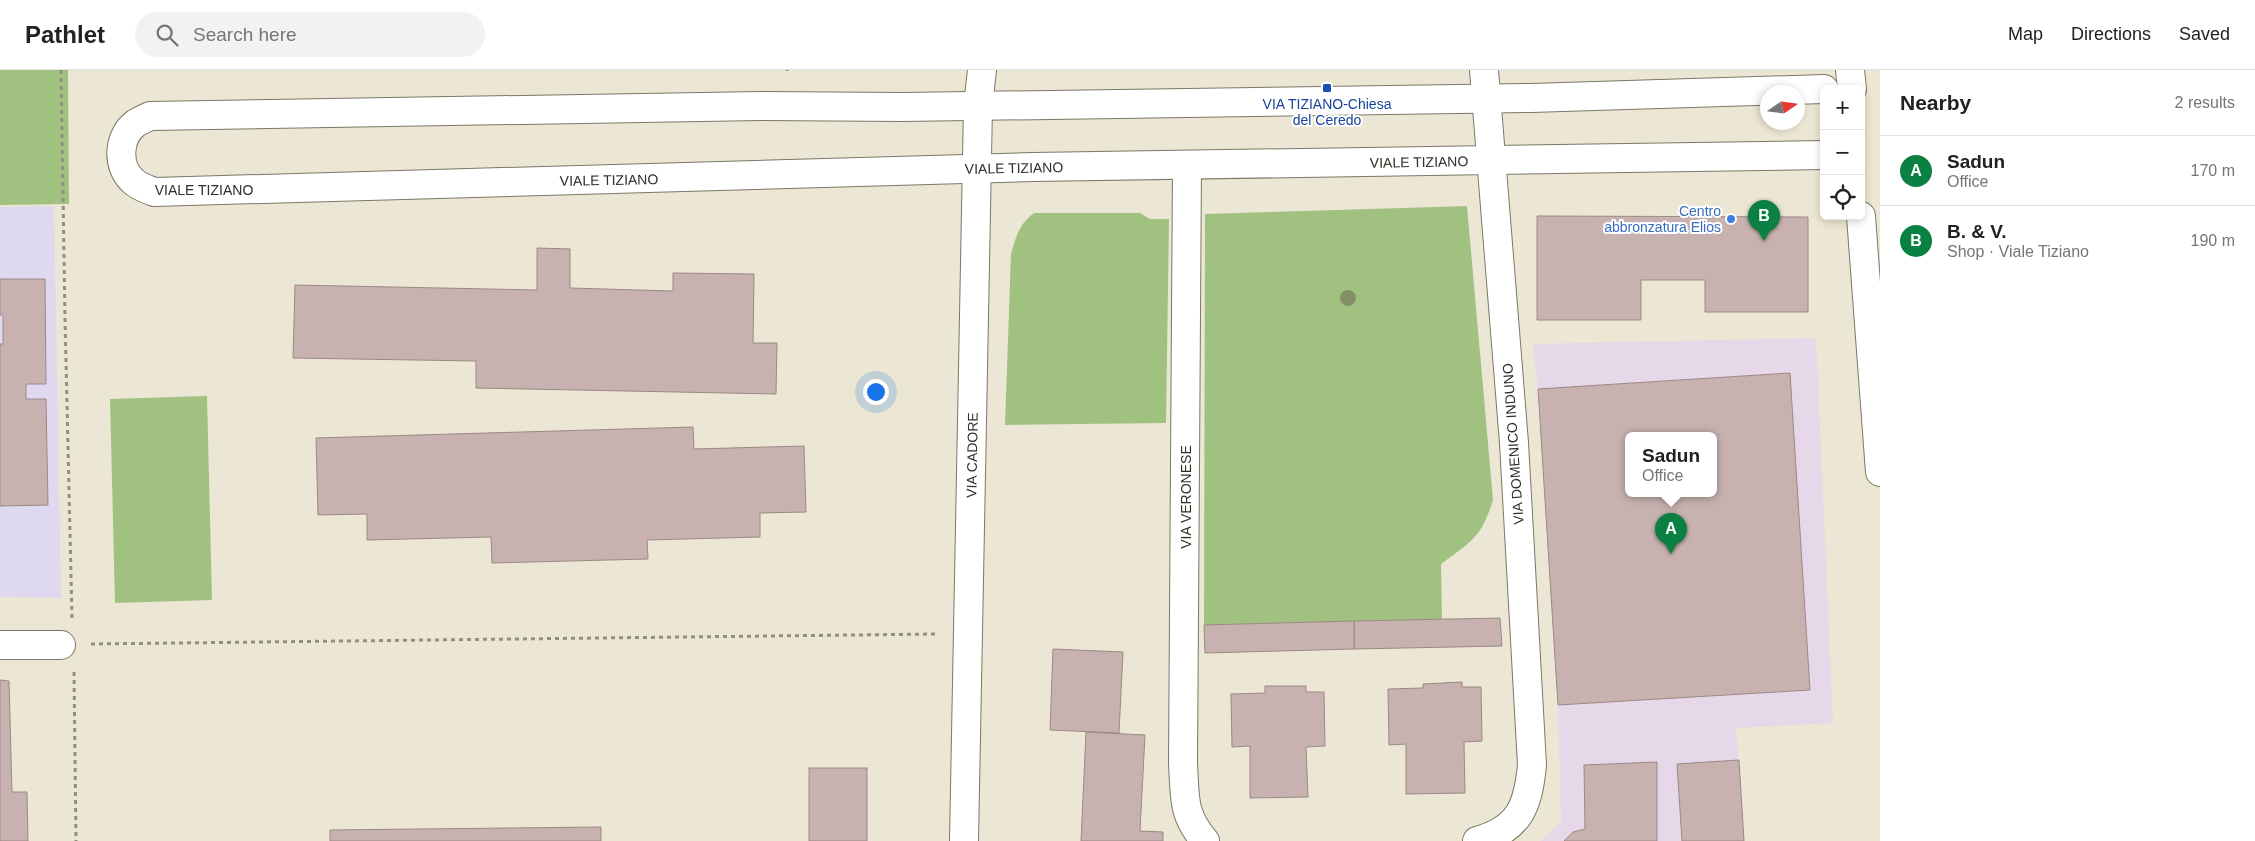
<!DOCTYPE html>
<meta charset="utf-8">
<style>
body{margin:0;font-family:Arial,sans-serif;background:#f2f2f2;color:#222}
.controls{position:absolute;right:15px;top:15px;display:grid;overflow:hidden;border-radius:8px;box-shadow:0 2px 8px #0003}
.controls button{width:45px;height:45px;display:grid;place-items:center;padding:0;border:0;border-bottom:1px solid #e0e0e0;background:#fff;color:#222;font:25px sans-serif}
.compass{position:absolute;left:1760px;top:15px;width:45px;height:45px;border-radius:50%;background:#fff;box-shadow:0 2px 8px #0003;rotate:77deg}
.you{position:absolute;left:875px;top:321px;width:18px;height:18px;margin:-12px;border:4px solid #fff;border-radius:50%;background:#1a73e8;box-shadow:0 0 0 8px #1a73e833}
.badge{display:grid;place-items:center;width:32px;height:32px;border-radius:50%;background:#0b8043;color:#fff;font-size:16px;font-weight:700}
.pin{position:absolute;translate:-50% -41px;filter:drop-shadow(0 1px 2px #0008)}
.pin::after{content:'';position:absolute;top:26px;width:18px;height:15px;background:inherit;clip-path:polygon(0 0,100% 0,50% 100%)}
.popup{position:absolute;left:1625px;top:362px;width:92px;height:65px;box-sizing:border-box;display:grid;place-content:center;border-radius:8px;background:#fff;filter:drop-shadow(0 1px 4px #0005);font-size:16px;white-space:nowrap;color:#767676}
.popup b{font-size:19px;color:#222}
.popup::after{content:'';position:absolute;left:50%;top:100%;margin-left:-10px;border:10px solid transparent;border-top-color:#fff}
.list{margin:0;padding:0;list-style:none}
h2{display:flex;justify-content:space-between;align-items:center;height:65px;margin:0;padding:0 20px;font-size:21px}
h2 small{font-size:16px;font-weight:400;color:#767676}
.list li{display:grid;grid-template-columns:32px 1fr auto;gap:15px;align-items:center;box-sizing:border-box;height:70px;padding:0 20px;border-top:1px solid #e0e0e0}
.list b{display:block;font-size:19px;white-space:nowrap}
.list p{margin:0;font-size:16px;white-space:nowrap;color:#767676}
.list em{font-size:16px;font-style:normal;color:#767676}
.icon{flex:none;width:28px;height:28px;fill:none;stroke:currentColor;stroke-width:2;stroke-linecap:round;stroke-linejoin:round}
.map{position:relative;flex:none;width:1880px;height:771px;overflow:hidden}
header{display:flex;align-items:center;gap:30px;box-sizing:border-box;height:70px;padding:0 25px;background:#fff;border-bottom:1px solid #e0e0e0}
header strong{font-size:24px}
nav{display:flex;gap:28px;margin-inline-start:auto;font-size:18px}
.search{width:350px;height:45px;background:#f2f2f2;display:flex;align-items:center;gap:12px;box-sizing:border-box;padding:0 18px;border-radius:28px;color:#767676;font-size:19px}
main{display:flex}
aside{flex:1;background:#fff}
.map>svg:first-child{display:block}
.industrial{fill:#e6d7e9;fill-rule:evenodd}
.education{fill:#ded9ef}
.green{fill:#a1c181}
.building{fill:#c7b2af;stroke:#9c8885;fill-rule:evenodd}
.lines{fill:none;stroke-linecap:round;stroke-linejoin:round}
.minor-casing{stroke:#7c7767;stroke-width:30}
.tertiary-casing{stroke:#7c7767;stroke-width:30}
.path{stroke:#928e81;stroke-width:3;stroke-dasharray:4 4;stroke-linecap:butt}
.minor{stroke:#fff;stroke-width:28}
.tertiary{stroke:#fff;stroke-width:28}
.tree{fill:#848e68}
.transit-dot{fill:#1a4fb4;stroke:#fff;stroke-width:2}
.shop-dot{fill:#3f7fe0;stroke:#fff;stroke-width:2}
.labels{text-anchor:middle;stroke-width:4;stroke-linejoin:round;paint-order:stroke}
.transit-label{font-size:14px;fill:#164399;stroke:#fff}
.street-label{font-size:14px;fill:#302e27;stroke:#fff}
.shop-label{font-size:14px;fill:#366cbe;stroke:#fff;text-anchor:end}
</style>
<header>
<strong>Pathlet</strong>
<div class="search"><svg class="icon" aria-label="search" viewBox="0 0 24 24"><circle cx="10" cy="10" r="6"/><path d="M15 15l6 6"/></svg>Search here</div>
<nav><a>Map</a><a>Directions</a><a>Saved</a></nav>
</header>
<main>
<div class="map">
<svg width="1880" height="771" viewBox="0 0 1880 771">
<rect width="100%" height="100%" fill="#ece6d4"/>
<!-- industrial -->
<path class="industrial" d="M1816,268L1833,653L1736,658L1744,771H1541L1561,751L1558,635L1538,319L1533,274ZM1628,365H1714V423H1628Z"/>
<!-- education -->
<path class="education" d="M54,136L61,528L0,527V137Z"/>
<!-- green -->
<g class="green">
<path d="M0,0H68L69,134L0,135Z"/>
<path d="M1467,136L1493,430C1481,468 1472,471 1441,494L1442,549L1204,555L1205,144Z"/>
<path d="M1034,143H1140L1150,149H1169L1166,353L1005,355L1011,184C1016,167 1019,154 1034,143Z"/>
<path d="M207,326L212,530L115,533L110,329Z"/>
</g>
<!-- building -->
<g class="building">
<path d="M1537,146L1808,147V242H1705V210H1641V250H1537Z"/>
<path d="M537,178L570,179V218L673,221V203L754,204L753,273H777L776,324L476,318V291L293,288L295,215L537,220Z"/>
<path d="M0,209H45L46,314H26V329H46L48,435L0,436V274H3V245H0Z"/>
<path d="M1790,303L1810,620L1558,635L1538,319ZM1628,365H1714V423H1628Z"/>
<path d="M693,357L694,379L804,376L806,442L760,443V467L647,470L648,489L492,493L491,467L367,470V444L318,445L316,368Z"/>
<path d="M1500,548L1502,576L1354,579V551Z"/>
<path d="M1354,551V579L1205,583L1204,555Z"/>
<path d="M1053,579L1123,582L1119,663L1050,660Z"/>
<path d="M0,610L9,611L12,722H27L28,771H0Z"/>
<path d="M1462,612V617H1481L1482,671L1464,672L1465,723L1406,724V674L1389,675L1388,619L1423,618V614Z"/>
<path d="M1265,616H1306V622H1324L1325,676L1306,677L1308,727L1250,728V676L1232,677L1231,624L1265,623Z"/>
<path d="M1086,662L1145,665L1140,761L1163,762V771H1081Z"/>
<path d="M1739,690L1744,771H1682L1677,694Z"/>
<path d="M1657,692V771H1564L1573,762L1585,759L1584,695Z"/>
<rect x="809" y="698" width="58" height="73"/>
<path d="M601,757V771H330V760Z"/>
</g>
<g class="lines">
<defs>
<g id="minor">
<path d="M1824,19L1531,28L903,37L761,36L150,46C146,48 141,50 136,53C118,66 116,96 133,111C139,117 147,119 154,122L1033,97L1824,85"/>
<path d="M1187,95L1183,693C1185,727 1182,744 1205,771"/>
<path d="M0,575H61"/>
<path d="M964,771L978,36L982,0"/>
<path d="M1477,771C1520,759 1528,736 1532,695L1514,373L1484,0"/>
</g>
<g id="tertiary">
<path d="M1850,0L1852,19"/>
<path d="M1861,146L1880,402"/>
</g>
</defs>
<!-- minor casing -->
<use href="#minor" class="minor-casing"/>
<!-- tertiary casing -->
<use href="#tertiary" class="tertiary-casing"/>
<!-- path -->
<g class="path">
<path d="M61,0L65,248L72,548"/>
<path d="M787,0V1"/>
<path d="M91,574L937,564"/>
<path d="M74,602L76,771"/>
</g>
<!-- minor -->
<use href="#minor" class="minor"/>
<!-- tertiary -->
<use href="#tertiary" class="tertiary"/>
</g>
<!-- trees -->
<circle class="tree" cx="1348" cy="228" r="8"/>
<!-- markers -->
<rect class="transit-dot" x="1322" y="13" width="10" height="10" rx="2.5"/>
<circle class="shop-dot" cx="1731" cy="149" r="5"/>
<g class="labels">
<!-- transit labels -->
<g class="transit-label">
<text x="1327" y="39">VIA TIZIANO-Chiesa<tspan x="1327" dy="16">del Ceredo</tspan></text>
</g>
<!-- street labels -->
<g class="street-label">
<text transform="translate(1419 92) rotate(-1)" y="5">VIALE TIZIANO</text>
<text transform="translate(1014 98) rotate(-1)" y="5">VIALE TIZIANO</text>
<text transform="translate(609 110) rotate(-1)" y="5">VIALE TIZIANO</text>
<text x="204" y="125">VIALE TIZIANO</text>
<text transform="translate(1513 374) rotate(-94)" y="5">VIA DOMENICO INDUNO</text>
<text transform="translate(972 385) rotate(-89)" y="5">VIA CADORE</text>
<text transform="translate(1186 427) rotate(-90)" y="5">VIA VERONESE</text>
</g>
<!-- shop labels -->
<g class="shop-label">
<text x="1721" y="146">Centro<tspan x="1721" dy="16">abbronzatura Elios</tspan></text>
</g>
</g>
</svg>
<div class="controls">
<button>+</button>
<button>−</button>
<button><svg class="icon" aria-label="locate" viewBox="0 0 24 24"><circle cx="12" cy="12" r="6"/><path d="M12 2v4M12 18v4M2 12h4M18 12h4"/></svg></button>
</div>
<svg class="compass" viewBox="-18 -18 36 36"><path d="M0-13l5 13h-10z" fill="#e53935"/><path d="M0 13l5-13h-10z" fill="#767676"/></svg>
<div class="you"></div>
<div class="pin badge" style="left:1671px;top:484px">A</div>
<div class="popup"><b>Sadun</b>Office</div>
<div class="pin badge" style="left:1764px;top:171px">B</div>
</div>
<aside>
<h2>Nearby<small>2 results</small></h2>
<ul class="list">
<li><span class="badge">A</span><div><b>Sadun</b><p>Office</p></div><em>170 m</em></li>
<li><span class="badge">B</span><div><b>B. &amp; V.</b><p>Shop · Viale Tiziano</p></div><em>190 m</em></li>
</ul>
</aside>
</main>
